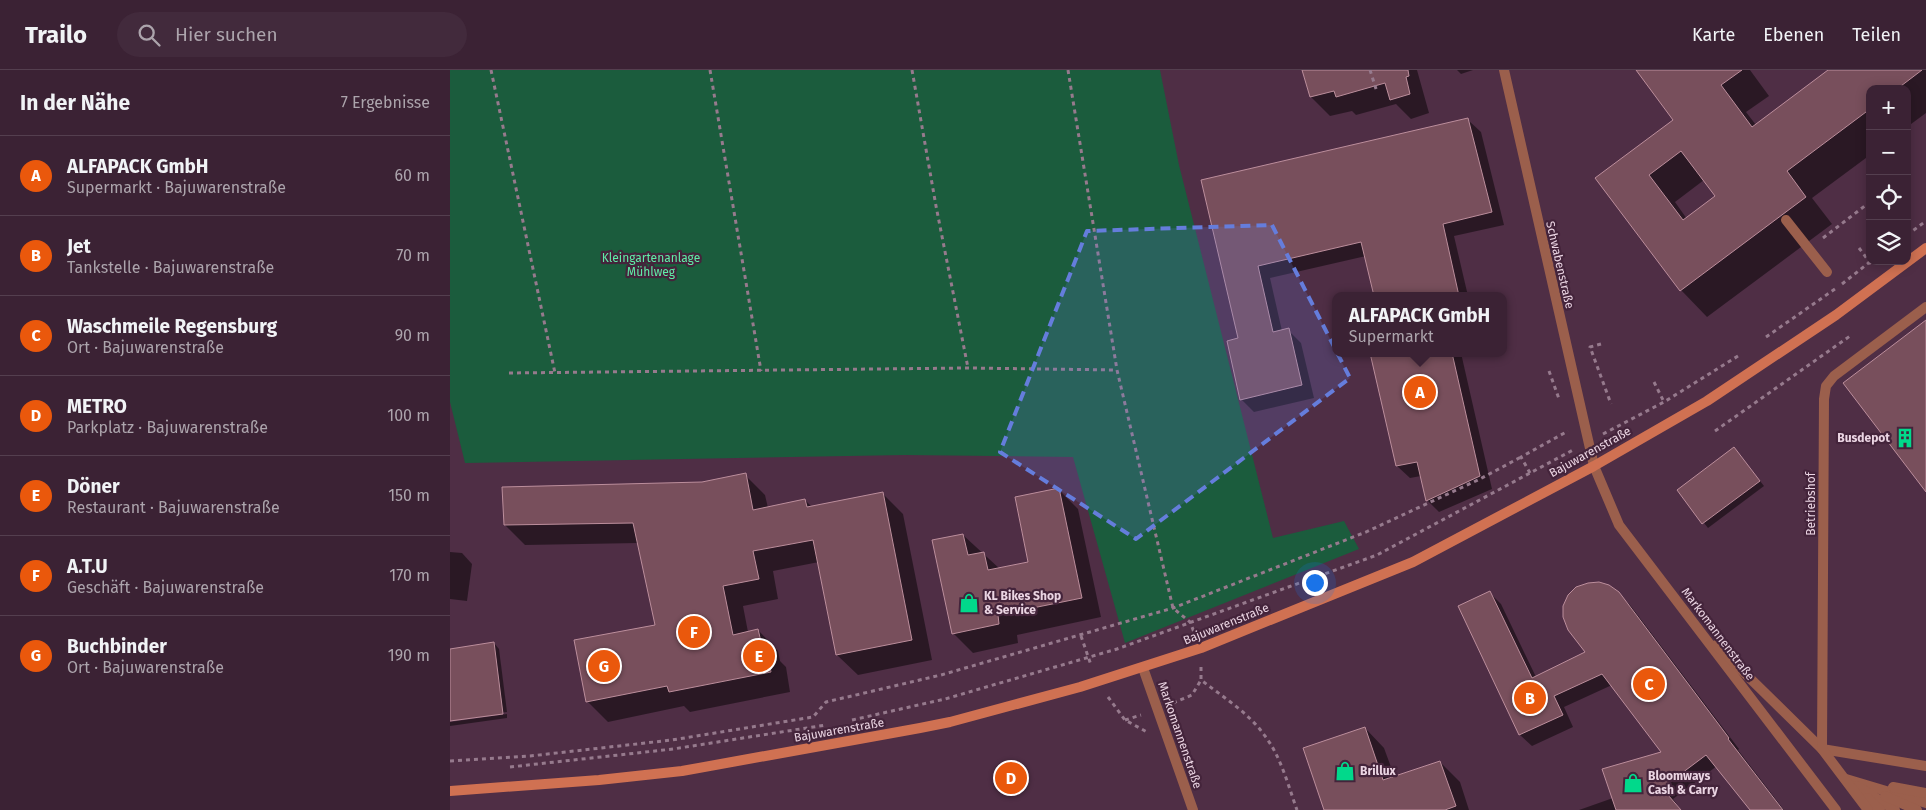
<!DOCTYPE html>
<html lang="de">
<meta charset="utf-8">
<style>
body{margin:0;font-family:"Fira Sans",sans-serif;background:#422a3c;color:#f1f3f6}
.controls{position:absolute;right:15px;top:15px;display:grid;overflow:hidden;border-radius:10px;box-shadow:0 2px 12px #0003}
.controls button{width:45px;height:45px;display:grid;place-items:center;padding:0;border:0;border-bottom:1px solid #543f4f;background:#3b2234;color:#f1f3f6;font:25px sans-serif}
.you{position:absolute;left:864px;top:512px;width:18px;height:18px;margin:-12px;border:4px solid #fff;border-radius:50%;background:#1a73e8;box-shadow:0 0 0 8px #1a73e833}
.badge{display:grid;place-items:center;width:32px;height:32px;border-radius:50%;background:#ea580c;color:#fff;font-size:16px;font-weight:700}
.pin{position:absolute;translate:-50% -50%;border:2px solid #fff;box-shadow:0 1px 5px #0006}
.popup{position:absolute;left:882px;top:222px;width:175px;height:65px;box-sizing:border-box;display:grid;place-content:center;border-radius:10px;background:#3b2234;filter:drop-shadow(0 1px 4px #0005);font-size:16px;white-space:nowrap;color:#aca4ac}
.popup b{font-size:19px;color:#f1f3f6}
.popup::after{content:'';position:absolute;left:50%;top:100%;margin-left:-10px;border:10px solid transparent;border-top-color:#3b2234}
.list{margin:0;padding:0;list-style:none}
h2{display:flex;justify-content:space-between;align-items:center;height:65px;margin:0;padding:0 20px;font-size:21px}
h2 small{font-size:16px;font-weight:400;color:#aca4ac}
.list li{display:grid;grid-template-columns:32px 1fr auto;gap:15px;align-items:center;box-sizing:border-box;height:80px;padding:0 20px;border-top:1px solid #543f4f}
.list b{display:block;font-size:19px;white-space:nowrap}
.list p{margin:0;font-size:16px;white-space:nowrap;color:#aca4ac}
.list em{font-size:16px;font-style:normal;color:#aca4ac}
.icon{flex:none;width:28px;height:28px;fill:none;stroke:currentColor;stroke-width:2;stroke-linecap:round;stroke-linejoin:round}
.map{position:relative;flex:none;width:1476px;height:740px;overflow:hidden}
header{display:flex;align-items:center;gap:30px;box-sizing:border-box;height:70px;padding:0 25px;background:#3b2234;border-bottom:1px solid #543f4f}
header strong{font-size:24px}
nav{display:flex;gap:28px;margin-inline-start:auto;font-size:18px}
.search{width:350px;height:45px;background:#422a3c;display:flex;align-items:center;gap:12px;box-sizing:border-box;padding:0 18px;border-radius:28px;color:#aca4ac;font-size:19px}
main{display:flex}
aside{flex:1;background:#3b2234}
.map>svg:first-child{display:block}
.green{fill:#1b5c3d}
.shadow{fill:#0007;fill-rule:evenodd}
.building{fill:#784f5c;stroke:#bc8e9c;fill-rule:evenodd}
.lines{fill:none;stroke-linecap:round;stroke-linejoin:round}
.path{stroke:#967a8d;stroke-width:3;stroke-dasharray:4 4;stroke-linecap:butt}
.lane{stroke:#9b5f4c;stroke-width:10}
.street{stroke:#9b5f4c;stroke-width:10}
.secondary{stroke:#d07152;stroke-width:10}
.marked{fill:#657ddc;fill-opacity:0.2;stroke:#657ddc;stroke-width:4;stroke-dasharray:10 6;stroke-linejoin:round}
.labels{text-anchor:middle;stroke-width:4.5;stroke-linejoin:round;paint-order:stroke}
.park-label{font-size:12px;fill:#60eca7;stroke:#44243b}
.street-label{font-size:12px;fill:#ebd5e3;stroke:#44243b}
.poi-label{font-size:12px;font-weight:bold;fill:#ebd5e3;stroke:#44243b;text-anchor:start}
</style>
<header>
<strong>Trailo</strong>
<div class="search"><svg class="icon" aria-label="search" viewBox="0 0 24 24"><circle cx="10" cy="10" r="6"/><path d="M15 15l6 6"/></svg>Hier suchen</div>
<nav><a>Karte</a><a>Ebenen</a><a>Teilen</a></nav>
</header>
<main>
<aside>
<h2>In der Nähe<small>7 Ergebnisse</small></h2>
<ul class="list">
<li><span class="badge">A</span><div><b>ALFAPACK GmbH</b><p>Supermarkt · Bajuwarenstraße</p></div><em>60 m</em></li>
<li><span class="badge">B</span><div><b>Jet</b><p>Tankstelle · Bajuwarenstraße</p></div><em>70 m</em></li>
<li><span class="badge">C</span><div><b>Waschmeile Regensburg</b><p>Ort · Bajuwarenstraße</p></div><em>90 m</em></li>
<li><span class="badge">D</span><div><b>METRO</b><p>Parkplatz · Bajuwarenstraße</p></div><em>100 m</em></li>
<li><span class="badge">E</span><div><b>Döner</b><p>Restaurant · Bajuwarenstraße</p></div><em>150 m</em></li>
<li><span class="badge">F</span><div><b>A.T.U</b><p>Geschäft · Bajuwarenstraße</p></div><em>170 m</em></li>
<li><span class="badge">G</span><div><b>Buchbinder</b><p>Ort · Bajuwarenstraße</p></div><em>190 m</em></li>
</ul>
</aside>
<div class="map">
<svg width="1476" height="740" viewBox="0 0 1476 740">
<rect width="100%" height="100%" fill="#4f2e45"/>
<!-- green -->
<path class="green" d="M0,0H710L729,95L823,468L894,451L909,479L675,573L623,387L455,385L15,393L0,332Z"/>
<!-- shadow -->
<g class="shadow">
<path d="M853,0H967L979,43L961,49L946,34L906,45L902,41L880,46L861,27Z"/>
<path d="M1007,0H1023L1011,4Z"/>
<path d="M1188,0H1300L1319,26L1296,42L1306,55L1380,0H1476V43L1457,57V19H1420V85L1362,128L1382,154L1257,247L1231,220L1147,108L1225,50ZM1254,110L1267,127L1237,149L1225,132Z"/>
<path d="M1018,50L1031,62L1054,155L1004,166L1018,226H925L916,186L820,208L832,261L838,260L851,273L864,328L804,342L791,329L789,269L752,111Z"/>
<path d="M922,283H1011L1042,419L989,442L977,430L971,406L960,408L947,396Z"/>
<path d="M1284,378L1314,416L1258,458L1228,420Z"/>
<path d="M295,405L315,425L318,438L355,430L362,437L432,423L453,444L482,590L408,605L387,585L369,492L323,501L328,529L293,536L298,562L308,560L328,581L330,591L336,597L340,622L240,642L234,636L158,652L137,631L206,556L189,473L75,475L55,455Z"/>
<path d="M608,419L628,439L651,547L567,565L568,573L523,583L503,563L513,465L550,499L580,493Z"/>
<path d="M0,482L12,483L22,494L17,531L0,529Z"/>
<path d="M1040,523L1051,534L1086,607L1137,583L1168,523L1180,535L1289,679L1288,680L1334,740H1301L1267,696L1223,729L1231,740H1129L1163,728L1213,683L1162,615L1114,637L1123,657L1082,676L1070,665L1010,537Z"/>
<path d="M44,573L49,579L57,642L0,649V580Z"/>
<path d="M57,644V648L0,656V652Z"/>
<path d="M915,658L934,678L945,708L990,692L1010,712L1019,740H875Z"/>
</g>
<!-- building -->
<g class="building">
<path d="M852,0H958L959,6L956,7L960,24L940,30L935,13L886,27L884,21L860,27Z"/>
<path d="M1186,0H1292L1271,15L1302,57L1378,0H1472L1447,19H1420V39L1337,101L1356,127L1230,221L1145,108L1223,50ZM1231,81L1265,126L1233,150L1199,105Z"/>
<path d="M1018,48L1042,142L993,154L1009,226H924L911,172L808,196L823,262L839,258L852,315L790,330L777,271L788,268L751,110Z"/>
<path d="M1476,250V422L1393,313Z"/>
<path d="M920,283H1002L1030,406L976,431L967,392L946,396Z"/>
<path d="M1284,377L1310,411L1252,454L1227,420Z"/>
<path d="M296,403L303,440L355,429L357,437L433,422L462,570L386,585L363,470L303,481L309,509L273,516L283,565L308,559L312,576L316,575L321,602L219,622L217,616L136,632L124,570L205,555L183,453L54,455L52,417L252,412Z"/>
<path d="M609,418L632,528L548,545L549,554L502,564L482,470L513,464L518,485L534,482L538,500L578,492L565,427Z"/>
<path d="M1149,512L1159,515L1169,522L1279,668L1278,669L1333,740H1300L1256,685L1212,718L1231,740H1166L1152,699L1211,682L1152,604L1104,626L1113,645L1069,665L1008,536L1040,521L1082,608L1135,582L1118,560L1113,547V536L1118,525L1126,517L1138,513Z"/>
<path d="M44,572L53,644L0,651V579Z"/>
<path d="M915,657L933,710L990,691L1006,736L995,740H874L853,678Z"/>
</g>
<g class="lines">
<!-- path -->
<g class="path">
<path d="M41,0L105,303"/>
<path d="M260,0L311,301"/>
<path d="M462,0L486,136L518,298"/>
<path d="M618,0L667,300L723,538L740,552L744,562"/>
<path d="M920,0L927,22"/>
<path d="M1457,165L1476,151"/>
<path d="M1373,168L1416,135"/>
<path d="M1409,178L1421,194"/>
<path d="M1392,214L1421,191"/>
<path d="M1316,267L1385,219"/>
<path d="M1151,274L1140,277L1161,334"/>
<path d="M1099,301L1109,329"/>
<path d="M59,303L518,298L667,300"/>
<path d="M1204,312L1214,332"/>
<path d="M1265,361L1400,266"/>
<path d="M1153,364L1214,332L1288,286"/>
<path d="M1080,403L1071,387L1118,361"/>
<path d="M631,566L641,595"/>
<path d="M751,597V610C773,627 799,643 815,666C831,687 838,715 847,740"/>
<path d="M658,627L675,650L697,662"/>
<path d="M723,633L742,625L751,610"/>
<path d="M402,650L495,629L667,579L927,485L1123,380"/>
<path d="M675,650L691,645"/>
<path d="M0,691L80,686L222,670L363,647L376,632L491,605L723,538L916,462L1030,409L1071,387"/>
<path d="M60,697L223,679L376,655"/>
</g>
<!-- lane -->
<g class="lane">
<path d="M1144,396L1169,455L1386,740"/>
<path d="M1266,575L1372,679L1476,696"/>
<path d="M1396,709L1476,733"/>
<path d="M1407,716L1445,740"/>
<path d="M1443,717L1476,723"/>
<path d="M1435,726L1467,740"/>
<path d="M1417,728L1430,740"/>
<path d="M1418,740L1372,679L1374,329L1376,316L1384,306L1476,237"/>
</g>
<!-- street -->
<g class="street">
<path d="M1054,0L1144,396"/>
<path d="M1336,150L1377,202"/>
<path d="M693,598L743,740"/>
</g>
<!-- secondary -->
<path class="secondary" d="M0,721L149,710L232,701L470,658L500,652L630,617L751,578L963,492L1144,396L1257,331L1386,245L1476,178"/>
</g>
<!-- marked area -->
<path class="marked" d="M822,155L900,308L686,469L550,382L637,161Z"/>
<!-- icons -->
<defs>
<symbol id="building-bare" viewBox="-9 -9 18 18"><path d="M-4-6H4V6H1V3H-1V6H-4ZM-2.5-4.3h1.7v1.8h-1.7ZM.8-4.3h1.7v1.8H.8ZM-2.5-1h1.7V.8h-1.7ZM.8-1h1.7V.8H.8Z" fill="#01d98b" stroke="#44243b" stroke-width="2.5" paint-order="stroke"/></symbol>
<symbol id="shop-bare" viewBox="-9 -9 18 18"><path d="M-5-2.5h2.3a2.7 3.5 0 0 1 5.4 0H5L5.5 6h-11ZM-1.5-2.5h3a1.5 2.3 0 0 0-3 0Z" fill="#01d98b" stroke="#44243b" stroke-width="2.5" paint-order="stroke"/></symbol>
</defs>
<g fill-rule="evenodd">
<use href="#building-bare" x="1441" y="354" width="28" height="28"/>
<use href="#shop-bare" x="505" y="519" width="28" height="28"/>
<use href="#shop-bare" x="881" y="687" width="28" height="28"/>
<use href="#shop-bare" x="1169" y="699" width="28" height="28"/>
</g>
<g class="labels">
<!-- park labels -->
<g class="park-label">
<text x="201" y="192">Kleingartenanlage<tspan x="201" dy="14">Mühlweg</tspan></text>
</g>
<!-- street labels -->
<g class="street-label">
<text transform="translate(1110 195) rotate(77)" y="4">Schwabenstraße</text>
<text transform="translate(1140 382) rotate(-29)" y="4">Bajuwarenstraße</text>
<text transform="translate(1361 434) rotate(-90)" y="4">Betriebshof</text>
<text transform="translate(776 554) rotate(-22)" y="4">Bajuwarenstraße</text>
<text transform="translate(1268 564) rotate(53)" y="4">Markomannenstraße</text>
<text transform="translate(389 660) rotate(-10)" y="4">Bajuwarenstraße</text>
<text transform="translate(730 665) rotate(71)" y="4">Markomannenstraße</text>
</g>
<!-- poi labels -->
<g class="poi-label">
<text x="1440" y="372" text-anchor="end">Busdepot</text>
<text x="534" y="530">KL Bikes Shop<tspan x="534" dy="14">&amp; Service</tspan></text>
<text x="910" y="705">Brillux</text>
<text x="1198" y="710">Bloomways<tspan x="1198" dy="14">Cash &amp; Carry</tspan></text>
</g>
</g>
</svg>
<div class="controls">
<button>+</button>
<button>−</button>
<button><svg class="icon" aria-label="locate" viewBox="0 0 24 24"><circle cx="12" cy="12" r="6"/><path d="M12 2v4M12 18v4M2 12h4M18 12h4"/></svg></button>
<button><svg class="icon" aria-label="layers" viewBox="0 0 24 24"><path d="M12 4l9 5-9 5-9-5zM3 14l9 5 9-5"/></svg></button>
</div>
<div class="you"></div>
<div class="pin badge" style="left:970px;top:322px">A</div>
<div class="popup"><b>ALFAPACK GmbH</b>Supermarkt</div>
<div class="pin badge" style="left:1080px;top:628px">B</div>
<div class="pin badge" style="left:1199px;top:614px">C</div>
<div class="pin badge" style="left:561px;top:708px">D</div>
<div class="pin badge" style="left:309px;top:586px">E</div>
<div class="pin badge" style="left:244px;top:562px">F</div>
<div class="pin badge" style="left:154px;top:596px">G</div>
</div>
</main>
